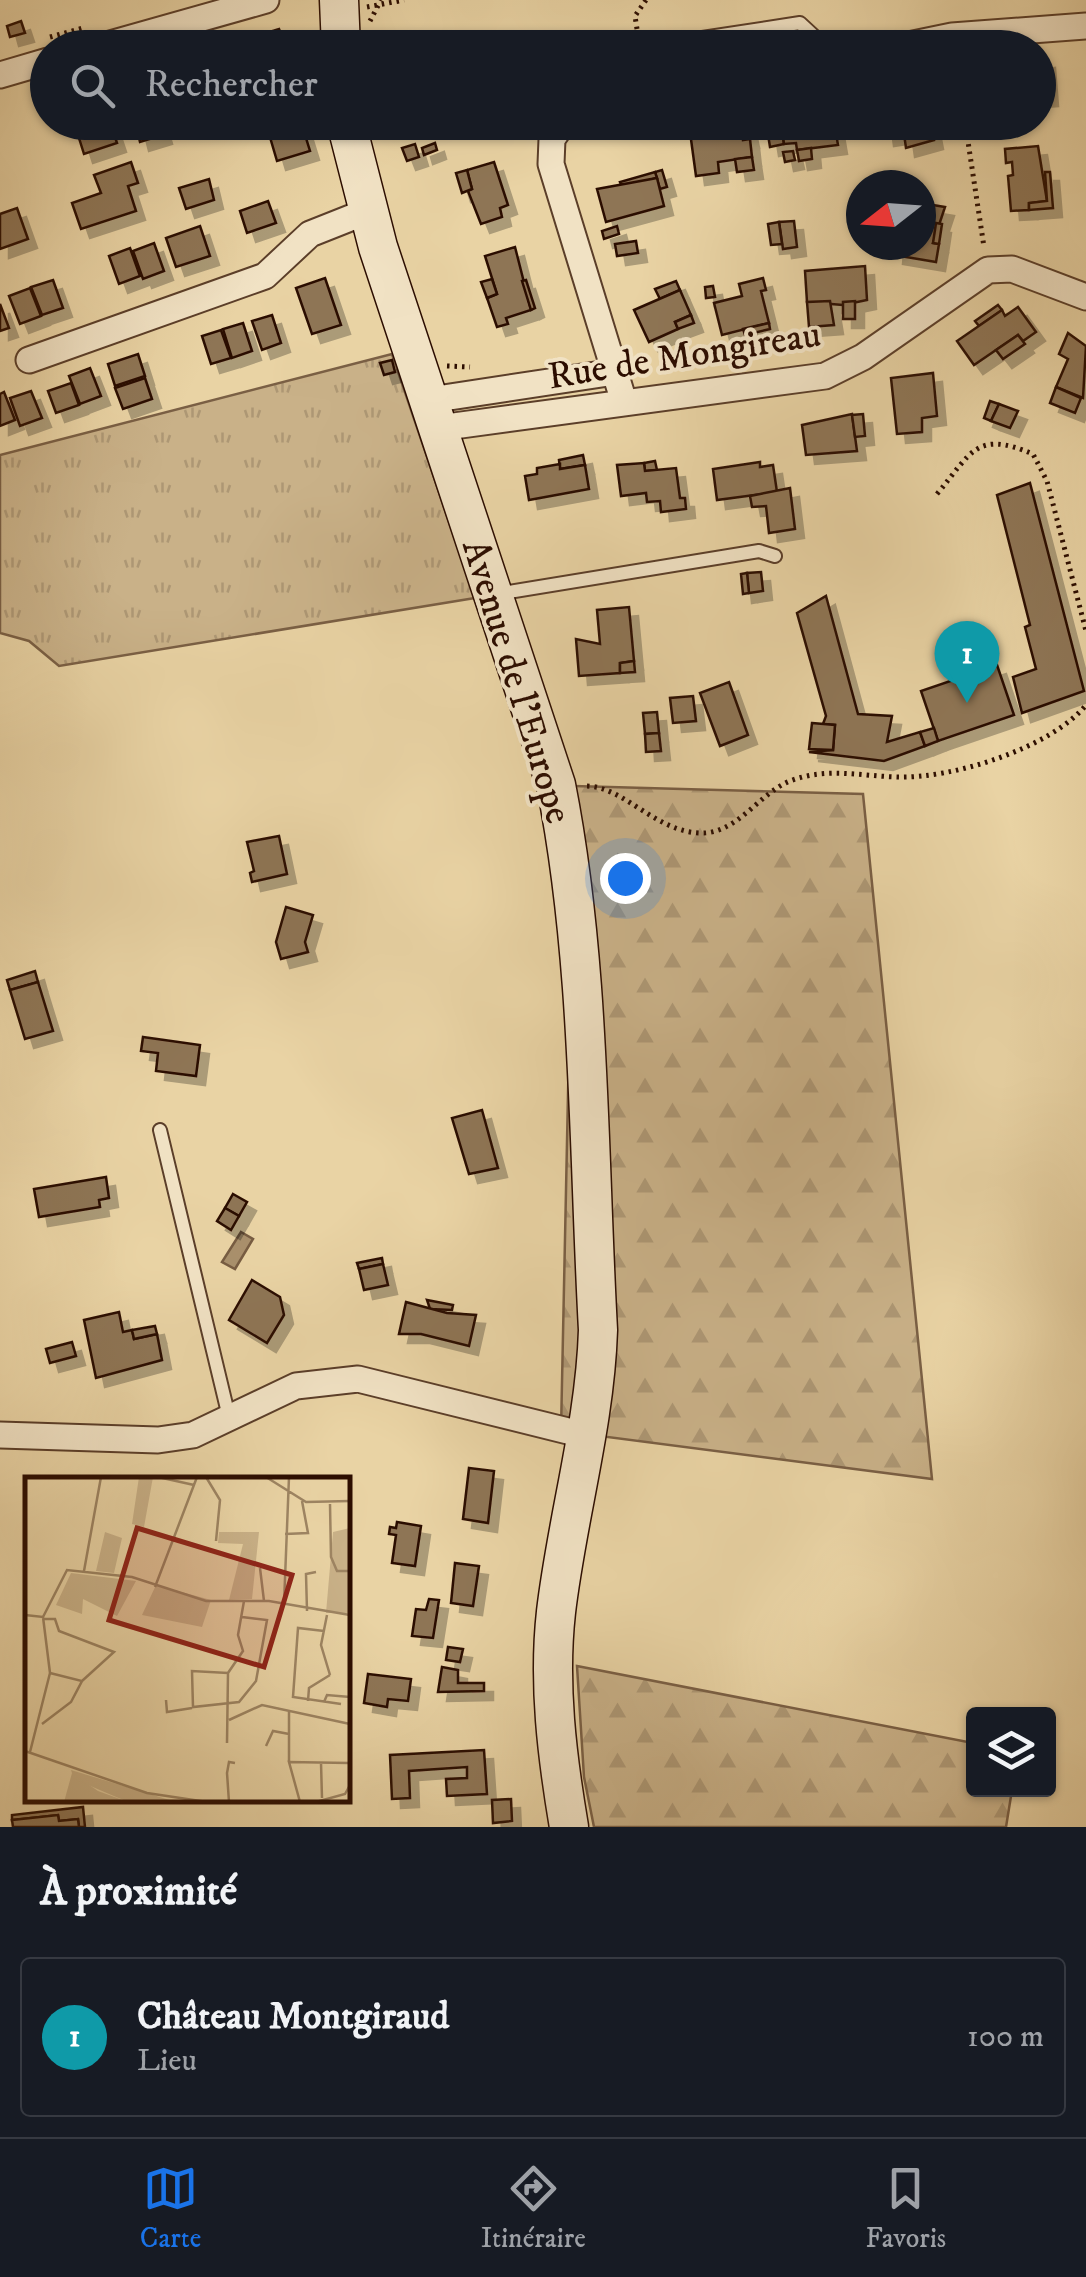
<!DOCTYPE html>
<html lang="fr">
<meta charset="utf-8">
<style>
body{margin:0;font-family:"IM FELL DW Pica",serif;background:#242831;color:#f1f3f6}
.controls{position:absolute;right:30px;bottom:30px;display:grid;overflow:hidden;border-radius:10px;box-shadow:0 2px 8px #0004}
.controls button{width:90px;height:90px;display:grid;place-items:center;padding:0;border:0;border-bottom:2px solid #363941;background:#171b24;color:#f1f3f6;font:50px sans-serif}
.compass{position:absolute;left:846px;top:170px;width:90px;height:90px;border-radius:50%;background:#171b24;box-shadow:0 2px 8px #0004;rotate:253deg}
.you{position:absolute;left:625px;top:878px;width:35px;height:35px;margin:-25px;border:8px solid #fff;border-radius:50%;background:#1a73e8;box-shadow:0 0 0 15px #1a73e833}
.badge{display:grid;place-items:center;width:65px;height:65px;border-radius:50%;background:#1a73e8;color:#fff;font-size:32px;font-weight:700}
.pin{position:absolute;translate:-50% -82px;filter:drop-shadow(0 2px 5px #0008)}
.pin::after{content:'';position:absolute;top:52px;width:35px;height:30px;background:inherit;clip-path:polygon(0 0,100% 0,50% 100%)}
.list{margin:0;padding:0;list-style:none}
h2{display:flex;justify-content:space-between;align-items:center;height:130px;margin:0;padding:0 40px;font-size:42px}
h2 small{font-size:32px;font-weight:400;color:#9ea1a6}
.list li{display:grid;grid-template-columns:65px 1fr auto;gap:30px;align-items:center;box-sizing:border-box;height:160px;margin:0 20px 20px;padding:0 20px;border:2px solid #363941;border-radius:10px}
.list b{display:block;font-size:38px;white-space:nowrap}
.list p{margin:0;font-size:32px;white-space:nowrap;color:#9ea1a6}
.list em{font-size:32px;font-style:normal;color:#9ea1a6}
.icon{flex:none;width:55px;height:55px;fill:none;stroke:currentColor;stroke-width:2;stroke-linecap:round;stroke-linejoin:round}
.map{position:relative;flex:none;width:1086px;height:1827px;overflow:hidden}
.search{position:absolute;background:#171b24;box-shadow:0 2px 8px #0004;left:30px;right:30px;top:30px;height:110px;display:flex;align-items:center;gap:25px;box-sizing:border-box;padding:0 35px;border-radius:55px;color:#9ea1a6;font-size:38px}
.sheet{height:310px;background:#171b24}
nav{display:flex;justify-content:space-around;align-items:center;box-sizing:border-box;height:140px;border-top:2px solid #363941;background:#171b24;font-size:28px;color:#9ea1a6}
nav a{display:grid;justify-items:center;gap:5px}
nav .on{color:#1a73e8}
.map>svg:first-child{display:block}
.grass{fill:url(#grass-tufts);stroke:#7a5f44;stroke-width:2.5}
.forest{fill:url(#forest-firs);stroke:#7a5f44;stroke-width:2.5}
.water{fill:#a9906c;stroke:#775c41;stroke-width:2.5}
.building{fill:#8e7455;stroke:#2c0d00;stroke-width:2.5;filter:url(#shadow)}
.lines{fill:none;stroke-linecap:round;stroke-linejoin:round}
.lane-casing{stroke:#5b3e29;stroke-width:16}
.street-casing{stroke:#5b3e29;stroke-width:29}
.secondary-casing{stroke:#2c0d00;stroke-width:41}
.path{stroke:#2c0d00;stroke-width:5;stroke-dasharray:2.5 5;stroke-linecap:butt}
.lane{stroke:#f1e2c4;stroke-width:12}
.street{stroke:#f1e2c4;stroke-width:25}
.secondary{stroke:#f1e2c4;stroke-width:38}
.labels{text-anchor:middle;stroke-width:8;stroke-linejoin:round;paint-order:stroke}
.street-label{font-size:38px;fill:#2c0d00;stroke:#f1e2c4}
.inset-road{fill:none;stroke:#9d8462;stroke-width:2.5}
.view{fill:#8f2418;fill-opacity:0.15;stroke:#8f2418;stroke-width:5}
.inset-edge{fill:none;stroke:#2c0d00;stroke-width:5}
</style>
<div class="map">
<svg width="1086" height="1827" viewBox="0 0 1086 1827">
<defs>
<pattern id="grass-tufts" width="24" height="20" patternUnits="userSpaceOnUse" patternTransform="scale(2.5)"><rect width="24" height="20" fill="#c9b188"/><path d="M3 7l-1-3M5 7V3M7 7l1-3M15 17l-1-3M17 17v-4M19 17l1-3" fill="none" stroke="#ad9774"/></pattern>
<pattern id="forest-firs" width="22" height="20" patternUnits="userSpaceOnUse" patternTransform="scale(2.5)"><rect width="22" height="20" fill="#c9b188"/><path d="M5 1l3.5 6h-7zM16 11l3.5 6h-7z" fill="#ad9774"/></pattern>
<filter id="shadow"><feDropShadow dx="9" dy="9" stdDeviation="0" flood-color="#0004"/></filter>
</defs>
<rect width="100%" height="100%" fill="#e9d3a4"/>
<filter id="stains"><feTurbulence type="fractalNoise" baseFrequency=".002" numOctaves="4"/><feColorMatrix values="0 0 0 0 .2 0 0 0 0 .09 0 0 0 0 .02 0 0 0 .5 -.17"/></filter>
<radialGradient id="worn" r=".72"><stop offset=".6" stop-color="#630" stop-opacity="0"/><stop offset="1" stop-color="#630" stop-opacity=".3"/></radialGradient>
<!-- grass -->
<path class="grass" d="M392,354L475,598L59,666L29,641L0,633V455Z"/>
<!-- forest -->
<g class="forest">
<path d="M537,785L863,794L932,1479L561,1431L569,1046L555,874Z"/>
<path d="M577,1666L973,1743L974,1790H1012L1006,1827H594L584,1777Z"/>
</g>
<!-- water -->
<path class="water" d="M241,1232L253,1239L235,1269L222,1262Z"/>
<!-- building -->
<g class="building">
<path d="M21,21L25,33L10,37L7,26Z"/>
<path d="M279,29L283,39L259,47L256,36Z"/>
<path d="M286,38L292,48H259V47Z"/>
<path d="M1046,59L1049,97L1038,98V60Z"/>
<path d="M74,122H110L117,143L84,154Z"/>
<path d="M135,122H159L163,135L140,142Z"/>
<path d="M279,122H301L310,151L277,161L267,127Z"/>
<path d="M766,122H781L784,144L770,147Z"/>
<path d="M781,122H834L838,145L797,150L796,143L784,144Z"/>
<path d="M883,122H921L923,131L932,130L934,140L906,148L904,134L885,137Z"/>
<path d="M747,124L750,139L743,140L741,125Z"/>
<path d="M741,125L743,140L750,139L752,157L718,162L719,173L696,176L690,132Z"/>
<path d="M435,143L437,150L424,155L422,148Z"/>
<path d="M415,144L419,157L407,161L402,148Z"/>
<path d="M1038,146L1047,201L1029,203V210L1011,211L1008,176L1013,175L1012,162L1006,163L1005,149Z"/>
<path d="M811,148L812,159L799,161L797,150Z"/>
<path d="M793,151L795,160L785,162L783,152Z"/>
<path d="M752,157L754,170L737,172L735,159Z"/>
<path d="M131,162L138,183L128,186L136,211L81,229L72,203L101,193L94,175Z"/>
<path d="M494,162L508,205L500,208L502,217L481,224L468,191L472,189L467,170Z"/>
<path d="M467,170L472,189L462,193L456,173Z"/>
<path d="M662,170L667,187L660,189L655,172Z"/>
<path d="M655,172L657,178L622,187L620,182Z"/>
<path d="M1045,172H1050L1053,208L1029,210V203L1047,201Z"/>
<path d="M657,178L664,206L606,222L597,189Z"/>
<path d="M209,179L214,200L186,209L179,188Z"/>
<path d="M268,201L276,223L247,233L240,211Z"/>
<path d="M921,203L945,207L933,243L939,244L936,262L894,255L895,245H921Z"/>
<path d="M17,208L28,239L0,249V214Z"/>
<path d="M794,221L797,247L783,249L779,222Z"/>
<path d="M779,222L782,244L771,245L768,224Z"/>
<path d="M936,223L942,224L939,244L933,243Z"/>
<path d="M200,226L210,256L176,267L166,238Z"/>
<path d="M617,226L619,234L604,239L602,231Z"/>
<path d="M636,241L638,253L617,256L615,244Z"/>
<path d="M154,243L164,271L143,279L133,251Z"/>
<path d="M515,247L531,310L506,318L508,324L497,327L487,298L497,294L485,256Z"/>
<path d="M130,248L140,276L119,284L109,256Z"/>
<path d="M865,266L867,300L843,305L807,302L805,271Z"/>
<path d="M325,278L341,325L312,334L296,288Z"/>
<path d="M763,278L766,290L761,291L769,323L722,335L714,303L742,296L739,284Z"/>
<path d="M492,279L497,294L487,298L481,282Z"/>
<path d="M53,280L63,308L42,315L31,287Z"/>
<path d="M526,280L535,308L531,310L522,281Z"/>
<path d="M676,281L680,290L660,299L655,289Z"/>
<path d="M713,286L715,297L706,298L705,287Z"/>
<path d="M30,288L41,316L20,324L9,296Z"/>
<path d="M680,290L691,315L675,322L678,329L649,342L634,310Z"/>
<path d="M830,301L834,325L809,327L807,302Z"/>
<path d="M855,301V319H843V302Z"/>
<path d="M0,304L9,328L0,331Z"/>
<path d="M998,305L1002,310L979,326L975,321Z"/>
<path d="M1018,307L1036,332L1023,341L1018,335L974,365L957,341L1002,310L1005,316Z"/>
<path d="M272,315L281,343L262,350L252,321Z"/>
<path d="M691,315L694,323L678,329L675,322Z"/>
<path d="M243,323L252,351L232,358L223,329Z"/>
<path d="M769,323L770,329L745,335L743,329Z"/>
<path d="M221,330L231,358L211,364L202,336Z"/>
<path d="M1068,333L1086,346L1083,398L1056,387L1068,359L1059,354Z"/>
<path d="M1018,335L1025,344L1003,359L996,350Z"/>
<path d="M138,354L145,376L115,386L108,364Z"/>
<path d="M392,360L395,372L384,375L380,363Z"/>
<path d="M90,368L101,396L80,404L69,376Z"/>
<path d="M933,373L937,416L922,418V432L897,434L891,378Z"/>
<path d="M145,378L152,399L123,409L115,388Z"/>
<path d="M71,383L79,405L56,413L48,391Z"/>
<path d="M1056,387L1081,398L1075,413L1050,403Z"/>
<path d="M31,391L42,418L20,426L10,398Z"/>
<path d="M4,392L15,420L0,426V394Z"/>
<path d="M990,401L999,404L991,421L984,418Z"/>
<path d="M999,404L1018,411L1010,428L991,421Z"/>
<path d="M852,414L857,451L806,455L802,425Z"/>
<path d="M863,414L865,436L855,437L852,415Z"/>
<path d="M583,455L585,465L560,469L559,460Z"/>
<path d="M655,461L657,470L645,471L644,463Z"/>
<path d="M760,462V467L773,465L777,492L717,500L713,469Z"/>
<path d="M644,463L645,471L676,468L680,498H685L686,509L661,512L660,501L647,502L646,493L621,496L617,465Z"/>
<path d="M560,464V469L585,465L589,489L529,500L525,476L537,474V468Z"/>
<path d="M1030,483L1084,691L1022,713L1013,677L1036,669L1025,627L1030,625L997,495Z"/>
<path d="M790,488L795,529L769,533L766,506L752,507L750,496Z"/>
<path d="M761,572L763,591L749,593L747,573Z"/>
<path d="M747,573L749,593L743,594L741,574Z"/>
<path d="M826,596L858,714L892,716L887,742L920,732L925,746L884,761L809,752L833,750L835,725L823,724L826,716L797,613Z"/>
<path d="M629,607L634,661L620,663V673L579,676L576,639L600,644L597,610Z"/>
<path d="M634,661L635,672L620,673V663Z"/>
<path d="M997,665L1014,715L938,741L921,691Z"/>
<path d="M729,682L748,735L720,746L700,693Z"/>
<path d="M693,696L696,721L673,723L670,698Z"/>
<path d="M657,712L659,733L645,734L643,713Z"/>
<path d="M812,723L835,725L833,750L809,749Z"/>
<path d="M934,728L938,741L925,746L920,732Z"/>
<path d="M659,733L661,751L646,752L645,734Z"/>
<path d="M279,836L287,874L252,882L250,873L254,871L247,842Z"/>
<path d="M286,907L313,915L305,942L308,952L281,959L276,942Z"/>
<path d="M35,971L38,982L10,990L7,980Z"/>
<path d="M38,982L53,1031L25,1039L10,990Z"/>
<path d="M143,1037L200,1045L196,1076L156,1071L158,1053L141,1051Z"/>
<path d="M482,1110L498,1168L469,1174L452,1118Z"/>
<path d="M106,1177L109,1198L99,1200L100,1207L39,1217L34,1189Z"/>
<path d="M233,1194L247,1202L239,1216L225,1208Z"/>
<path d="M225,1208L239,1216L231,1230L217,1221Z"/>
<path d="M382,1258L383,1264L359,1269L357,1263Z"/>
<path d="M383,1264L388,1285L364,1290L359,1269Z"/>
<path d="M252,1280L280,1297L284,1315L267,1343L229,1320Z"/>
<path d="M427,1300L453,1305L452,1310L430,1309Z"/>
<path d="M406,1302L447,1313L476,1315L469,1346L421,1334H399Z"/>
<path d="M119,1312L123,1332L132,1330L134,1339L157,1334L162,1360L96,1378L84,1320Z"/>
<path d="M155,1326L157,1334L134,1339L132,1330Z"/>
<path d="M72,1342L76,1356L50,1363L46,1349Z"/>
<path d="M469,1468L494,1471L488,1523L463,1519Z"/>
<path d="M397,1522L421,1526L415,1566L392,1563L396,1535L389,1534L390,1527L396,1528Z"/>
<path d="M455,1563L479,1566L473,1606L451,1603Z"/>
<path d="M429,1599L439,1600L433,1638L412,1636L416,1609L426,1610Z"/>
<path d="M448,1647L463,1649L460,1662L446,1660Z"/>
<path d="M442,1667L458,1670V1683H484V1691L438,1692Z"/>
<path d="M368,1674L411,1679L408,1701L388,1699L387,1707L364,1703Z"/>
<path d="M484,1750L487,1794L447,1796L446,1779L467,1778V1767L409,1771L410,1798L392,1799L390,1755Z"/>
<path d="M511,1799L512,1821L493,1823L492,1800Z"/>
<path d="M83,1807L85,1827H79L78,1819L59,1821L58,1815L12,1820V1815Z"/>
<path d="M58,1815L59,1821L78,1819L79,1827H13L12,1820Z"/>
</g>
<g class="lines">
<defs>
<g id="lane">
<path d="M636,48L800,23L827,48"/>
<path d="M497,594L759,551L775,556"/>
<path d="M160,1130L229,1417"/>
</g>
<g id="street">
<path d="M96,48L266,0"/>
<path d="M894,48L952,36L1086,26"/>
<path d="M0,75L48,61"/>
<path d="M564,122L552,139L551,164L624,402"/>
<path d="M29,360L265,276L310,234L368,211"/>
<path d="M430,400L615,372"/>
<path d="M439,428L825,376L863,357L988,270L1012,269L1086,297"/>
<path d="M0,1435L158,1440L193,1435L296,1386L358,1379L584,1435"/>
</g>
<g id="secondary">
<path d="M339,0L341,48"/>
<path d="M346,122L378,247L556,785C591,963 588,1150 598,1330C595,1425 567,1518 556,1612C548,1684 557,1756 569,1827"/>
</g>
</defs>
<!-- lane casing -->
<use href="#lane" class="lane-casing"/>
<!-- street casing -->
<use href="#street" class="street-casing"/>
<!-- secondary casing -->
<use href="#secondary" class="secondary-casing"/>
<!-- path -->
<g class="path">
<path d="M367,7L404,0"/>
<path d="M370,21L381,0"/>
<path d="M637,29L635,16L646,0"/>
<path d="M50,37L83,28"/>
<path d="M965,122L984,247"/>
<path d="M447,366L470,367"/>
<path d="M937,494C972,452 976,430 1033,454L1047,481L1086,631"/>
<path d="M587,786C624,787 655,831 699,833C737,835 759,793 790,781C826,767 860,776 897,777C952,779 1051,748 1086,705"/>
</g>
<!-- lane -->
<use href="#lane" class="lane"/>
<!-- street -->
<use href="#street" class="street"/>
<!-- secondary -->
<use href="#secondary" class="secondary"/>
</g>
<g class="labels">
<!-- street labels -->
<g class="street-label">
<text transform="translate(684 354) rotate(-9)" y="13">Rue de Mongireau</text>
<text transform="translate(518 681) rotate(73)" y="13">Avenue de l'Europe</text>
</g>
</g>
<!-- overview -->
<g transform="translate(25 1477)">
<rect width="325" height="325" fill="#e9d3a4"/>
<path d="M114,0H128L119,50L107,47ZM80,55L97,61L89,96L71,94ZM194,55H234L227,122L204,123L218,67L193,66ZM47,296L73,314L103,325H39Z" fill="#c9b188"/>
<path d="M46,96L111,104L92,139L58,122L57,137L31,128ZM131,108L186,123L177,150L117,138ZM46,293L151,325H103L49,302Z" fill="#c9b188"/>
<path d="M325,51V136H301L308,55Z" fill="#c9b188"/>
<path class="inset-road" d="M133,0L169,8M181,0L195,23L191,64M241,0L281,25L325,24M305,27L306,80L312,94H325M260,57L283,56L277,24M235,91L239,124M59,94L76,0M130,110L172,0M259,127L264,0M282,134L281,97L291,95M0,138L18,140L42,93L107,100L181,124H244L325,138M302,138L296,168L305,198M19,142H30L34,154L89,175L57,204M299,154L273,151L268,220L316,227M203,196L167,194L168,230L214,225L231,204L242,143L217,140M141,223L142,235L167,231M283,224L284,211L305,198M299,225L302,218L325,220M264,235V285M204,243L237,228L325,247M17,247L46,225L57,204L25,196M325,256V305M202,266L203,196L218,174L213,158L219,124M241,269L248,254L264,257M0,274L122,316L182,325M5,275L25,196L18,140M296,286L297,321M204,325L202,296L204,285L210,286M275,325L264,285L324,286M291,325L320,317L325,308"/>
<path class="view" d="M112,51L267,98L239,190L84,143Z"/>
<rect width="325" height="325" class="inset-edge"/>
</g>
<rect width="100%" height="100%" filter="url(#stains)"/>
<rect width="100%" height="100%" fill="url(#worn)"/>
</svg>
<div class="controls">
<button><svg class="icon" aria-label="layers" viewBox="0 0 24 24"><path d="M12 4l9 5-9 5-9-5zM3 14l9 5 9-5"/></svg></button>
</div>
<svg class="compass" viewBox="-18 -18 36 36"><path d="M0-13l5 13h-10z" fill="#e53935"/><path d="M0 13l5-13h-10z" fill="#9ea1a6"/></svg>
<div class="you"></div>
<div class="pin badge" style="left:967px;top:703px;background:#0f9aa8">1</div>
<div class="search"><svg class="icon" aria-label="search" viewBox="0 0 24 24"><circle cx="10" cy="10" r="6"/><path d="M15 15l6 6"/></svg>Rechercher</div>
</div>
<section class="sheet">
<h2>À proximité<small></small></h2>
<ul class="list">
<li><span class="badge" style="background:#0f9aa8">1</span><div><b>Château Montgiraud</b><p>Lieu</p></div><em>100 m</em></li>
</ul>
</section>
<nav>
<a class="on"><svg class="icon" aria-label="map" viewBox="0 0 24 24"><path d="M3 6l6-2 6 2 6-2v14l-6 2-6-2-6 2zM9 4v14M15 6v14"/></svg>Carte</a>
<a><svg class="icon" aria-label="directions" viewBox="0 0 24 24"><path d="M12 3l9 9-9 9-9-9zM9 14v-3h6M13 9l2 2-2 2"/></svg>Itinéraire</a>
<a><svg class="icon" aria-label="saved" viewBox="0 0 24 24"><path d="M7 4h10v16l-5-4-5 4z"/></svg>Favoris</a>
</nav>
